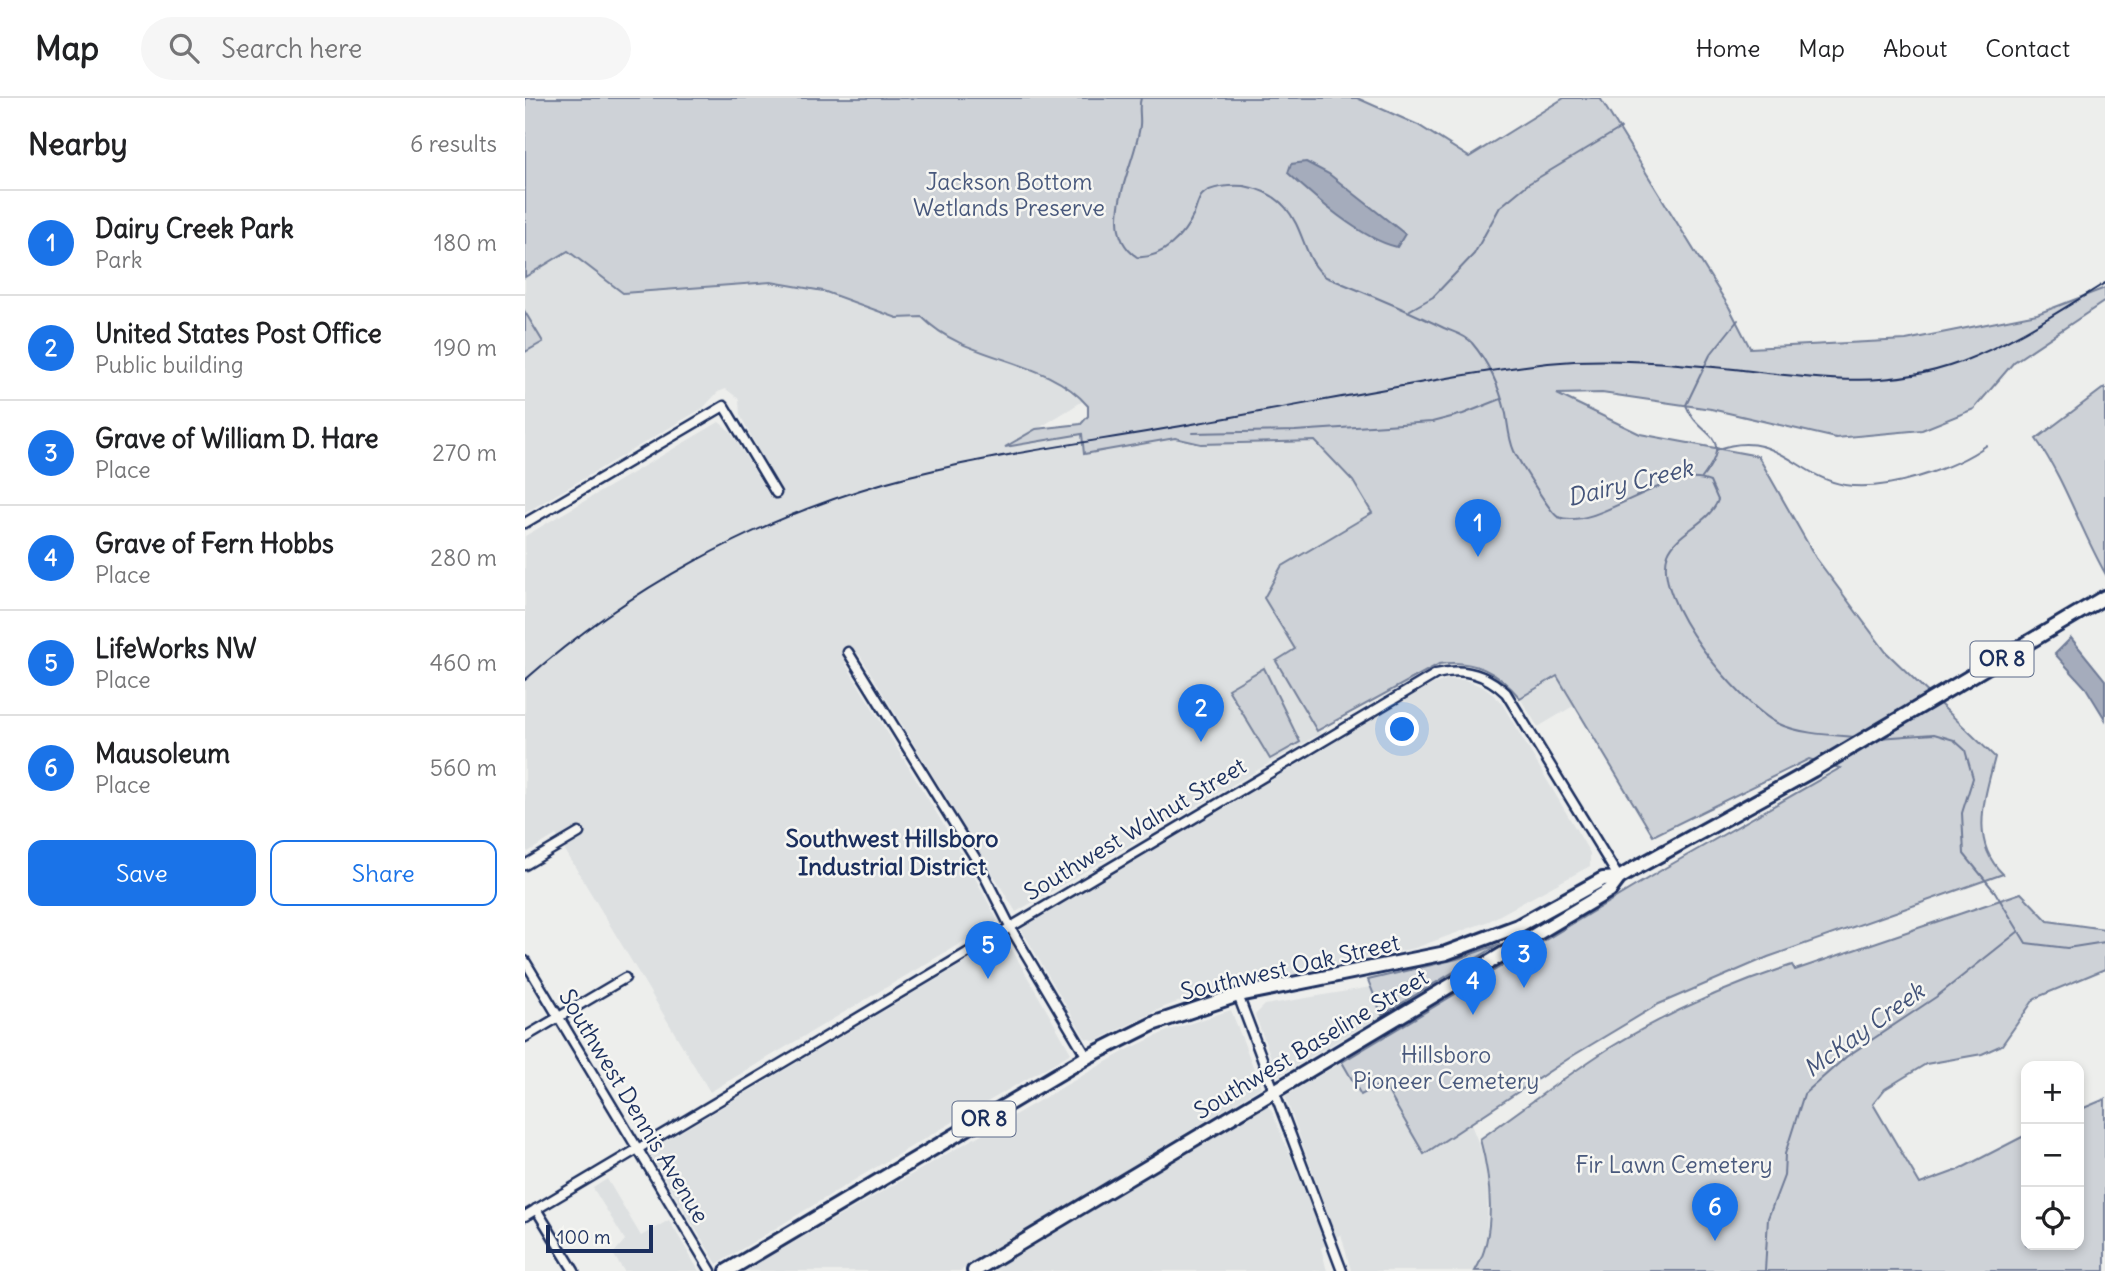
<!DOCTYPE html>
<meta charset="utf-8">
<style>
body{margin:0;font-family:Delius,sans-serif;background:#f6f6f6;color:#202124}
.controls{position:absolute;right:21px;bottom:21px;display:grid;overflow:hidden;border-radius:14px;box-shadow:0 4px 10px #0003}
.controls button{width:63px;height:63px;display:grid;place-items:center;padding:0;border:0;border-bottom:2px solid #e0e0e0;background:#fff;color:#202124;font:35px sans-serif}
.scale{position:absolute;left:21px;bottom:18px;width:107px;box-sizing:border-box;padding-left:7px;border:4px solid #1b2f5e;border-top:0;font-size:19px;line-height:24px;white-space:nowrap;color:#1b2f5e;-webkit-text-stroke:5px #f6f6f2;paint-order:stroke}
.you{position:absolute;left:878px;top:632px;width:24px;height:24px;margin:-18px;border:5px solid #fff;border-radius:50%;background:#1a73e8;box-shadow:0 0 0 10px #1a73e833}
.badge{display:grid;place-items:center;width:46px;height:46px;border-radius:50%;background:#1a73e8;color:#fff;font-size:23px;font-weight:700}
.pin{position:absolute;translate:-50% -58px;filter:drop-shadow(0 2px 4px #0008)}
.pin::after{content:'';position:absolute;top:37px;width:24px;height:21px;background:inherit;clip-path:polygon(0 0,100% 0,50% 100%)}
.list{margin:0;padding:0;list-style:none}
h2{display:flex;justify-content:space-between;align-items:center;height:91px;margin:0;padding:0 28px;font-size:30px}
h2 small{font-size:23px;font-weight:400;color:#757577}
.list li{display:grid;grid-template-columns:46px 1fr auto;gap:21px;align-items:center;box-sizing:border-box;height:105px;padding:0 28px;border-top:2px solid #e0e0e0}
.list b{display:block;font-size:26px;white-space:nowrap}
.list p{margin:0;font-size:23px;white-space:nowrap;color:#757577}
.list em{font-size:23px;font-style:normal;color:#757577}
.actions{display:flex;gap:14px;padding:21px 28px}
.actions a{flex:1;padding:16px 0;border:2px solid #1a73e8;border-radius:14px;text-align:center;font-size:24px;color:#1a73e8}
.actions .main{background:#1a73e8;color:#fff}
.icon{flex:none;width:38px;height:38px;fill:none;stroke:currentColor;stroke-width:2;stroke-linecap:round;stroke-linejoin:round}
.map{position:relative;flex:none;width:1580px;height:1173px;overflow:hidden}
header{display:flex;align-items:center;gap:42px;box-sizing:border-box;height:98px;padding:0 35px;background:#fff;border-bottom:2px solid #e0e0e0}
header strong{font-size:33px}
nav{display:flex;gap:38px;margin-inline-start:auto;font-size:24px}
.search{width:490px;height:63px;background:#f6f6f6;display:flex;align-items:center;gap:18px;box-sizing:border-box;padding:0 24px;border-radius:38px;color:#757577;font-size:26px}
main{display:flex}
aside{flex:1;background:#fff}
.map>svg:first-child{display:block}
.built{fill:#dde0e1}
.green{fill:#ced2d7;stroke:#74809a;stroke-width:2}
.water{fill:#a5acbc;stroke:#6e7a96;stroke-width:2}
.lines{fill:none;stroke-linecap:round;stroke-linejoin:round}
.stream{stroke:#6e7a96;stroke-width:2}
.minor-casing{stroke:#1b2f5e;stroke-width:13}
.highway-casing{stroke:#1b2f5e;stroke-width:18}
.minor{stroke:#f6f6f2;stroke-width:8}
.highway{stroke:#f6f6f2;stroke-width:12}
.rail{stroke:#1b2f5e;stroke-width:2}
.labels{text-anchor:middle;stroke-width:5;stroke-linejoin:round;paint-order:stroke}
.shield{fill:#f6f6f2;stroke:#5d6b8a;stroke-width:2}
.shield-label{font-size:21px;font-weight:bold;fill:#1b2f5e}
.park-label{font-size:23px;fill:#48587c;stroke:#f6f6f2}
.street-label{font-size:23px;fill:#1b2f5e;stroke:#f6f6f2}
.water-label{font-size:24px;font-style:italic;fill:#44547a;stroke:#f6f6f2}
.neighbourhood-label{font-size:24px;font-weight:bold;fill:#1b2f5e;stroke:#f6f6f2}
</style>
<header>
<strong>Map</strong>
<div class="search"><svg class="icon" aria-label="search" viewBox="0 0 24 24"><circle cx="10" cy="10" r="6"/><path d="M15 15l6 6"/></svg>Search here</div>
<nav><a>Home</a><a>Map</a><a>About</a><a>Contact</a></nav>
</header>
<main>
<aside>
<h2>Nearby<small>6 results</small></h2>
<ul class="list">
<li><span class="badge">1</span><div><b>Dairy Creek Park</b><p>Park</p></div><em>180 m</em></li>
<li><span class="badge">2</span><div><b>United States Post Office</b><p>Public building</p></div><em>190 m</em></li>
<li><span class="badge">3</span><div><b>Grave of William D. Hare</b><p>Place</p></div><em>270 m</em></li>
<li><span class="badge">4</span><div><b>Grave of Fern Hobbs</b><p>Place</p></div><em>280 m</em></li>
<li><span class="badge">5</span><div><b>LifeWorks NW</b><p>Place</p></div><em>460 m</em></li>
<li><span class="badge">6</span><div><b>Mausoleum</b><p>Place</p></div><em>560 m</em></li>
</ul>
<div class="actions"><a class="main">Save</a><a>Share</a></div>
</aside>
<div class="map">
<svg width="1580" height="1173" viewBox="0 0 1580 1173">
<rect width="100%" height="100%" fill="#edeeec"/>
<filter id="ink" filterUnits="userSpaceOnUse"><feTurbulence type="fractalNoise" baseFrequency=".0143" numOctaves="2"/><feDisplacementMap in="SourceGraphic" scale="14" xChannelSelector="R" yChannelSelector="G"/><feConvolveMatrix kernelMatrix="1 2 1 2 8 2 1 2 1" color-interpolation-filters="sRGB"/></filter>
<g filter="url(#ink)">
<!-- built -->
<g class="built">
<path d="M43,153L98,195L246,184L278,188L372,220L397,219L411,233L524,278L558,303L483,349L557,336L560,356L650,340L676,346L790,343L828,383L847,415L756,469L770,551L792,633L796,635L491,814L334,556L320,565L442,765L473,823L185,994L31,737L3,754L0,749V438L194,324L205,333L246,400L255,394L215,317L214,301L201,291L193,294L178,310L0,415V254L17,243L0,214V179Z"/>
<path d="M1032,578L1050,607L1013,629L995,600Z"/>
<path d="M923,581L940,582L961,590L976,604L1065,755V768L964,823L890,850L675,896L639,909L571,943L560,940L496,831L906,587Z"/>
<path d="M478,842L482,843L546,955L336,1078L192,1166L126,1058L127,1051Z"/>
<path d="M846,889L857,917L753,978L730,917L740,907Z"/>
<path d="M706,912L736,989L435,1173H220L600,953L642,933Z"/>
<path d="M817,964L836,997L858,984L899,1056L945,1024L963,1069L962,1142L950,1173H826L816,1136L796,1150L802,1173H466L740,1008L746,1011L796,1133L806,1125L760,998Z"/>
<path d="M82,1081L116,1138L144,1122L174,1173H99L88,1156L100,1142L68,1090Z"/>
</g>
<!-- green -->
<g class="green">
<path d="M0,0H832L893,27L944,59L1039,0H1075L1204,209L1225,250L1381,242L1512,216L1580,190V203L1489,264L1449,311L1397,332L1311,340L1186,311L1077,295L1032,296L1115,336L1233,358L1291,460L1361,554L1470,659C1460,699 1444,744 1478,776L1243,859L1134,906L1049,957L899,1056L858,985L836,997L817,964L1140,770L1315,670L1284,661L1128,738L1032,578L995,600C973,574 949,561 914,566L792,633L751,563L770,551L739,500L756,469L847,415L828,383L790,343L676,346L650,340L559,356L557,336L480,349L511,331L556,326L563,318V308C520,258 442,265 397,219L372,220L298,193L246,184L98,195L43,153L0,179Z"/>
<path d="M0,214L18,244L0,254Z"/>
<path d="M1580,289V475C1555,431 1540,382 1511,341Z"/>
<path d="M739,570L775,644L745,661L703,591Z"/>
<path d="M1496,795L1523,823L1580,831V871L1510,900L1477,947L1457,956L1401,966L1360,991L1348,1006L1395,1086L1433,1072L1501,1037V1147H1554V1012L1580,1001V1173H950C972,1136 966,1081 955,1041C998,1011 1039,979 1083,951C1140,916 1203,888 1267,867L1270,872Z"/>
<path d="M975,846L857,917L843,882L932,861Z"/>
</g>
<!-- water -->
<g class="water">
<path d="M781,64L804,76L880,136L872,149C836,141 789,99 763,75L766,66Z"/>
<path d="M1546,540L1580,582V621L1561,590L1530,556Z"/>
</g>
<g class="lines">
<!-- stream -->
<g class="stream">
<path d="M616,0C613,9 616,18 615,27C612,64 569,131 612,159C637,161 659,138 669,116C671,111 673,101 677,97C685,88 708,87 719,88C785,100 769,156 801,179C841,195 880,211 919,230C928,234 941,237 947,245C964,265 975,291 981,316C983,328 984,342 989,353C994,363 1026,416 1033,419C1073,434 1142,365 1185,384L1193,402C1184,426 1152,433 1143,456C1126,501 1214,605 1252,625C1274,636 1306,637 1331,639"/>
<path d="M885,212L908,199L949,156L975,109L1003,86L1096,30"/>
<path d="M667,335L770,333L907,324L938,316L976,301"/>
<path d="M1191,352C1251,329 1271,379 1320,387C1360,394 1429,371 1462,347"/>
<path d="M1177,380C1212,334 1173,341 1161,307L1185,257L1213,222"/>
<path d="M1354,640L1409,636L1429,642L1440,652L1448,680L1437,715L1439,756L1470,794L1501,845L1542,850L1580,844"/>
<path d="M1240,1173L1243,1120L1259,1078L1260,1056L1279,996L1321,959L1411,899L1494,833"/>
</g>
<defs>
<g id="minor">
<path d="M0,425L199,308L251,395"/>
<path d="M323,554L451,761L489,836L562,959"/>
<path d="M0,767L54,735"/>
<path d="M0,863L186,1173"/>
<path d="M713,897L817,1173"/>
<path d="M0,939L100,880"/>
<path d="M11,1111L49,1173"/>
<path d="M0,1118L911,576C939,569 961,576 981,595L1094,780"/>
</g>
<g id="highway">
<path d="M202,1173L562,959L630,925L713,897L921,855L993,828L1078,781L1094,780"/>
<path d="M449,1173L1085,792L1094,780L1109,771L1288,672L1580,499"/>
</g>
</defs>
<!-- minor casing -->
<use href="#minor" class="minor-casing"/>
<!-- highway casing -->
<use href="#highway" class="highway-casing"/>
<!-- minor -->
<use href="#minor" class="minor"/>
<!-- highway -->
<use href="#highway" class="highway"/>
<!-- rail -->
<path class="rail" d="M0,582C103,491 229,422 362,384C463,356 570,344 673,325C790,305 906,280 1023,265C1085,259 1148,265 1209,271C1288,280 1358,293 1436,264C1487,245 1534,213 1580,185"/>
</g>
</g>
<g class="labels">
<!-- shield labels -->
<g class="shield">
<rect x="1445.5" y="543.5" width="63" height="35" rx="5"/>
<rect x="427.5" y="1003.5" width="63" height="35" rx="5"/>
</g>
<g class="shield-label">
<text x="1477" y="568">OR 8</text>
<text x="459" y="1028">OR 8</text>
</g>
<!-- park labels -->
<g class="park-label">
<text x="484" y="92">Jackson Bottom<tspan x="484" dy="26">Wetlands Preserve</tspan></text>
<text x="921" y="965">Hillsboro<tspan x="921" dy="26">Pioneer Cemetery</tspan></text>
<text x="1149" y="1075">Fir Lawn Cemetery</text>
</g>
<!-- street labels -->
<g class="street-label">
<text transform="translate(610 731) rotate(-31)" y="8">Southwest Walnut Street</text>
<text transform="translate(765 869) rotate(-13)" y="8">Southwest Oak Street</text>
<text transform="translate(786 946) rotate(-31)" y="8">Southwest Baseline Street</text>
<text transform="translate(109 1008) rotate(59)" y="8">Southwest Dennis Avenue</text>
</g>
<!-- water labels -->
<g class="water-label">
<text transform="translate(1105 385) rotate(-14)" y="8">Dairy Creek</text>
<text transform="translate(1339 932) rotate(-36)" y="8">McKay Creek</text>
</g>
<!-- neighbourhood labels -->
<g class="neighbourhood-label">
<text x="367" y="749">Southwest Hillsboro<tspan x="367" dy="28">Industrial District</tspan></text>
</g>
</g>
</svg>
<div class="controls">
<button>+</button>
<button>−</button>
<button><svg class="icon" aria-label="locate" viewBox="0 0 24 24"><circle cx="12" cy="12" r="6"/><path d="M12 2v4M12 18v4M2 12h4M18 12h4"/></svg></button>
</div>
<div class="scale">100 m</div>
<div class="you"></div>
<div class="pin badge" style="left:953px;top:459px">1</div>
<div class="pin badge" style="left:676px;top:644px">2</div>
<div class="pin badge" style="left:999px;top:890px">3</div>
<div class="pin badge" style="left:948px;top:917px">4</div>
<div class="pin badge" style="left:463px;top:881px">5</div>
<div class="pin badge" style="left:1190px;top:1143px">6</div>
</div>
</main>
